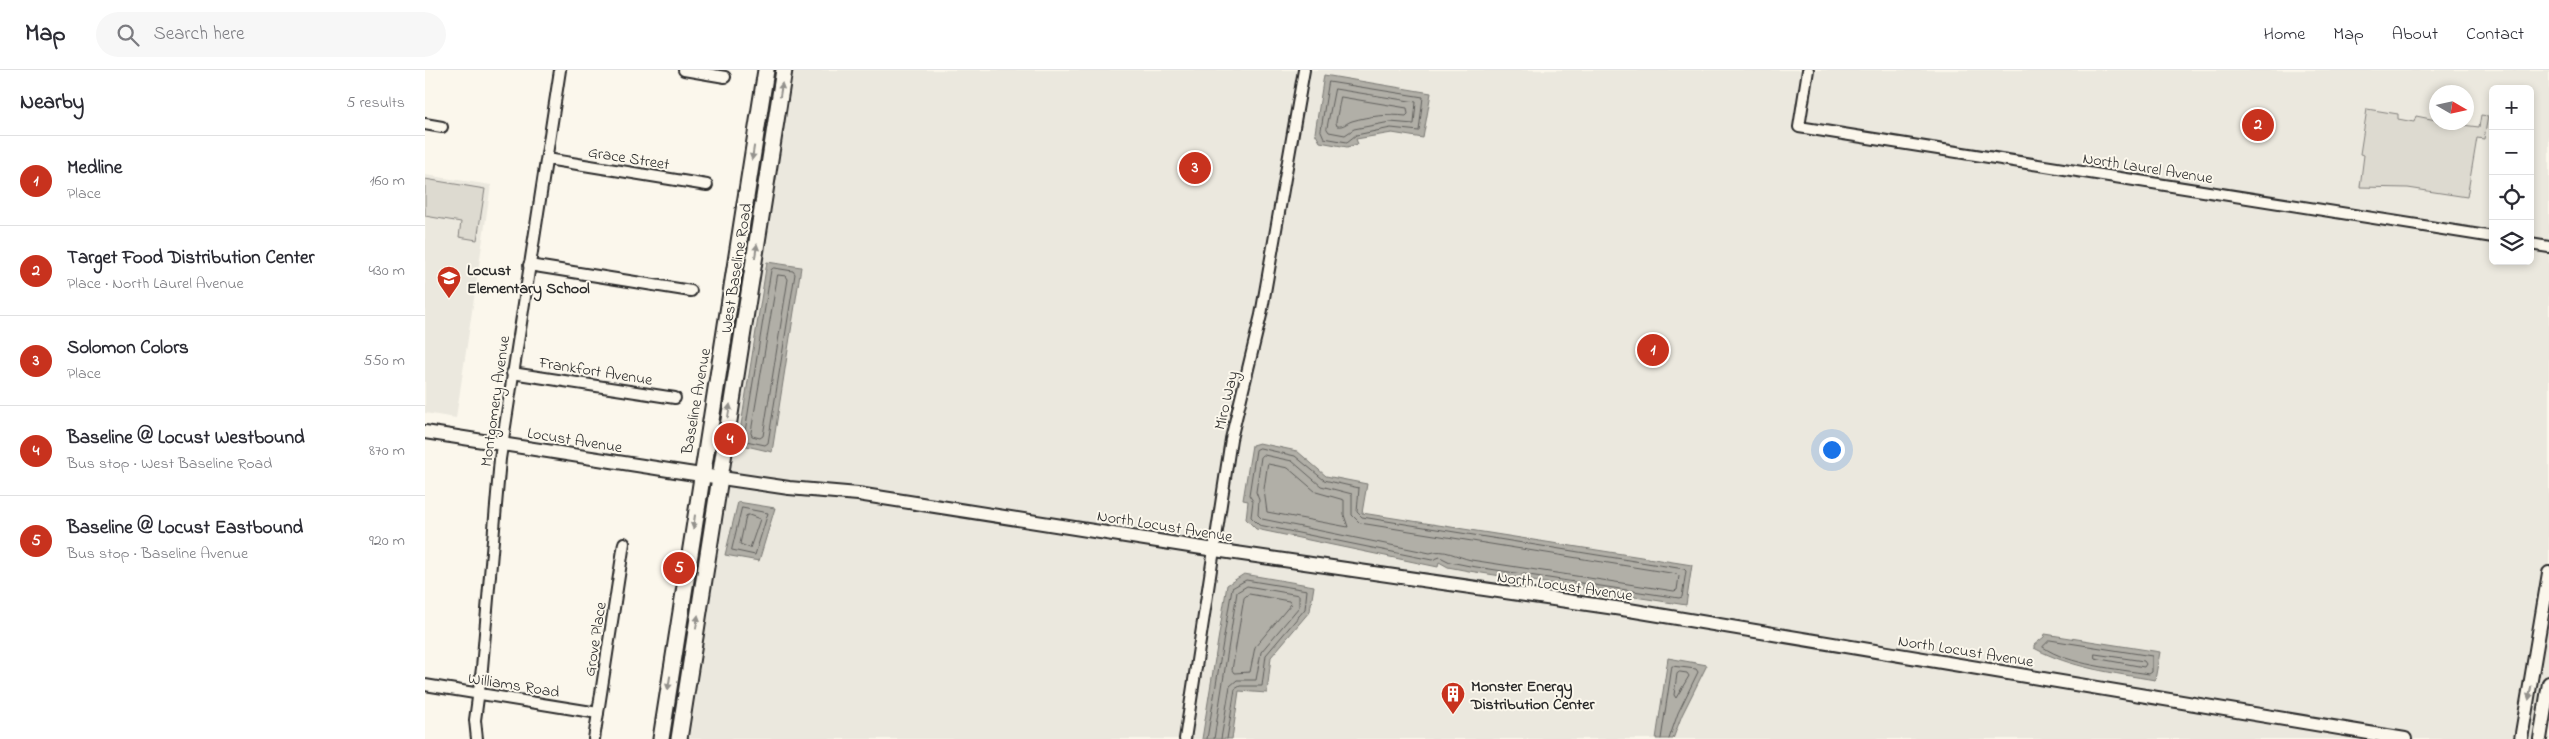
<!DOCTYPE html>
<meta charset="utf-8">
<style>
body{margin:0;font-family:"Indie Flower",sans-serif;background:#f7f7f7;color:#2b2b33}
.controls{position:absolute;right:15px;top:15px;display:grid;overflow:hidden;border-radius:8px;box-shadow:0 2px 8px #0003}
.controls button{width:45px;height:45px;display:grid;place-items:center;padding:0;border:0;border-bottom:1px solid #e1e1e2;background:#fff;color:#2b2b33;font:25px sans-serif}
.compass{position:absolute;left:2004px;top:15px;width:45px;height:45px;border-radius:50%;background:#fff;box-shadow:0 2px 8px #0003;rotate:99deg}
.you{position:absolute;left:1406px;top:379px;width:18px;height:18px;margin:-12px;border:4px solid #fff;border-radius:50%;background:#1a73e8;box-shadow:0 0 0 8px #1a73e833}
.badge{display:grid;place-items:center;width:32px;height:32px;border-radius:50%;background:#c8321e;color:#fff;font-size:16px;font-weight:700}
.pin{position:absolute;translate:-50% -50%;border:2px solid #fff;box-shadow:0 1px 5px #0006}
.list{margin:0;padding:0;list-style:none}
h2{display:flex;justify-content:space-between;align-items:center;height:65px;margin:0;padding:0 20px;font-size:21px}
h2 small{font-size:16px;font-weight:400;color:#7c7c81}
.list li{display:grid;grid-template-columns:32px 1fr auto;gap:15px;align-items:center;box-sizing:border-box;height:90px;padding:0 20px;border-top:1px solid #e1e1e2}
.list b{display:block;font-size:19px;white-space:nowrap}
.list p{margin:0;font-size:16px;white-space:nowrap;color:#7c7c81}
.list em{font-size:16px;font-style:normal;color:#7c7c81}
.icon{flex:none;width:28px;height:28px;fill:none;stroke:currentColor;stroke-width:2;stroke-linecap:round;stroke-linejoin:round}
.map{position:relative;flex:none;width:2124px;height:669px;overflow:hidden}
header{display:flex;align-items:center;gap:30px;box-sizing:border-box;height:70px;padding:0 25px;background:#fff;border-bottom:1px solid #e1e1e2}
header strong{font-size:24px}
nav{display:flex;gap:28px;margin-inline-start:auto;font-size:18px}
.search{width:350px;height:45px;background:#f7f7f7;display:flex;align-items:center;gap:12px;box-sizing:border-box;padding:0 18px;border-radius:28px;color:#7c7c81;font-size:19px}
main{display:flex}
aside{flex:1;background:#fff}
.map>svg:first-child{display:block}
.built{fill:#ebe8de;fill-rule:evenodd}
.green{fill:#dddad0;stroke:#84827e}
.water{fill:#b1afa7;stroke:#7b7a75}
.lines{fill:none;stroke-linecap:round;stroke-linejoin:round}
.shore{stroke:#61605d;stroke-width:1}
.minor-casing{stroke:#2b2b2b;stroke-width:14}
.tertiary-casing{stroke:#2b2b2b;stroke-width:16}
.primary-casing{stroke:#2b2b2b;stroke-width:19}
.minor{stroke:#fbf7ec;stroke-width:10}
.tertiary{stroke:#fbf7ec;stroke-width:12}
.primary{stroke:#fbf7ec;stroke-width:15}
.oneway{fill:#93918c}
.labels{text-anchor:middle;stroke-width:4;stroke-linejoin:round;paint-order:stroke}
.street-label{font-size:16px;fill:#2b2b2b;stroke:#fbf7ec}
.poi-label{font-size:16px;font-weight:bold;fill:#2b2b2b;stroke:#fbf7ec;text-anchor:start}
</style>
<header>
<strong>Map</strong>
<div class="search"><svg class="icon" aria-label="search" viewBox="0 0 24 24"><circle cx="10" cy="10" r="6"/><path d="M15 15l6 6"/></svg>Search here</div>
<nav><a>Home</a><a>Map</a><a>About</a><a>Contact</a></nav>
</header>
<main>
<aside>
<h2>Nearby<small>5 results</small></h2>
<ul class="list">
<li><span class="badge">1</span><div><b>Medline</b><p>Place</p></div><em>160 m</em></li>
<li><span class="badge">2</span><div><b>Target Food Distribution Center</b><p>Place · North Laurel Avenue</p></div><em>430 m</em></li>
<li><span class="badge">3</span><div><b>Solomon Colors</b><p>Place</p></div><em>550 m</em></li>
<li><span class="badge">4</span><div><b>Baseline @ Locust Westbound</b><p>Bus stop · West Baseline Road</p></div><em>870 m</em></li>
<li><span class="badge">5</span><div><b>Baseline @ Locust Eastbound</b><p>Bus stop · Baseline Avenue</p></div><em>920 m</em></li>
</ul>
</aside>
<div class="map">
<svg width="2124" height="669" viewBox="0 0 2124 669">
<rect width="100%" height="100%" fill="#fbf7ec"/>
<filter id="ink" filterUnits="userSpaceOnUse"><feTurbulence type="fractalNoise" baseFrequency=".02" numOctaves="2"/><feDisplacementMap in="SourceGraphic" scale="10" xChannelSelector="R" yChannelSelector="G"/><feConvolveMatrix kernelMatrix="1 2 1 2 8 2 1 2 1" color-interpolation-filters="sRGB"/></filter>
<g filter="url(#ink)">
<!-- built -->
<g class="built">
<path d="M367,0H2124V669H264ZM2068,19H2105V191H2068ZM2012,22H2042V52H2012Z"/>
<path d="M0,105L66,115L31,348L0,343Z"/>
</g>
<!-- green -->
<g class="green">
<path d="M1942,39L1973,44V49L1989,52L1991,46L2011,50L2012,52L2054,57L2056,45L2063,46L2059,69L2052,68L2042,127L1983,118L1935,117L1939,85L1935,84Z"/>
<path d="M0,109L60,119L52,170L34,167L36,152L0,146Z"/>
</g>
<!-- water -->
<g class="water">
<path d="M899,5L1006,23L998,68L967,63L931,69L933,74L922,77L895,72L890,63Z"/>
<path d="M342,192L376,197L347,382L313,374Z"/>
<path d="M834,373L872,381L901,406L942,414L937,443L1267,495L1261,535L1044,501L1023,497L1014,492L1013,497L831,459L821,449L823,431L818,430L827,375Z"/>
<path d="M313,432L350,438L334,491L300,485Z"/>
<path d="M819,504L889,516L885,541L846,587L842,623L814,621L807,669H777L802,515Z"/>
<path d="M1620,564L1735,582L1730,610C1689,603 1646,598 1609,578V575L1619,567Z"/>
<path d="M1243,588L1282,595L1257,645L1248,669H1231Z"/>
</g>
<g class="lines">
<!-- shore -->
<g class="shore">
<path d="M904,12L998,27L994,61L966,58L931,65L922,72L899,68L896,61Z"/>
<path d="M910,19L991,32L989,54L965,52L929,59L920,65L904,62L902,59Z"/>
<path d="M916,27L982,38L983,44L981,46C964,44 944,46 927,51C921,53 919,57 912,56L911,53Z"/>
<path d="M349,198L368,201L370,204L343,373L340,375L321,371L319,368L346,200Z"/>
<path d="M353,205L361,206L363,209L338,366L335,368L327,366L326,363Z"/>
<path d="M835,378L870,386L899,410L934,418L932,442L937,447L1259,499L1261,501L1257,527L1254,528L1045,496L1025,492L1015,487L1007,490L834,455L826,447L828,431L824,425L831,380Z"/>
<path d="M839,385L867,391L896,416L927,424V445L935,453L1252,504L1254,506L1252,520L1249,521L1046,490C1032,487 1019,478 1005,483L837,449L833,445L834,430L831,422L836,387Z"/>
<path d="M843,394L863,398L891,422L919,430V445L923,457L842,442L839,420Z"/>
<path d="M317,438L343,443L330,485L307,480Z"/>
<path d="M324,445L335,449L325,478L315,474L321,446Z"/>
<path d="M824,524L864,531L866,534L830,577L825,602L809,603L807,600L819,528Z"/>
<path d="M1625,570L1727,586V602L1724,604C1693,599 1643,595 1618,577Z"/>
<path d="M1670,584L1719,591L1721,594L1719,597L1675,589L1670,588Z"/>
<path d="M1255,602L1262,603L1264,606L1251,628L1249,625L1252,604Z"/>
<path d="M782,669L807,518L821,510L882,520L880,539L841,585L837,616H815L810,619L802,669"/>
<path d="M789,669L812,522L822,516L874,525V537L836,582L831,610H812L805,616L796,669"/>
<path d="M1236,669L1247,596L1271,599L1273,602L1253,643L1244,669"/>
</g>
<defs>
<g id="minor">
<path d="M259,0L300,7"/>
<path d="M1383,0L1374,57L2068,167"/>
<path d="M0,54L17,57"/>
<path d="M122,89L282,115"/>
<path d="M2105,174L2124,177"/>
<path d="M104,195L266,221"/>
<path d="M87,303L250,328"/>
<path d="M0,615L173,643"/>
<path d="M52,669L50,650L57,598L75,389L135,0"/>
<path d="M169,669L199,473"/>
<path d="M760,669L806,369L836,245L879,0"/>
</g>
<g id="tertiary">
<path d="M0,362L263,403L364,418L433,424L790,480L1204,540L1980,669"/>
<path d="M2096,669L2124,503"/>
<path d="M2115,669L2124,613"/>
</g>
<g id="primary">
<path d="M236,669L341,0"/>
<path d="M254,669L359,0"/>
</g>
</defs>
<!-- minor casing -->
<use href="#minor" class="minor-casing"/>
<!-- tertiary casing -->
<use href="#tertiary" class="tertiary-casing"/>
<!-- primary casing -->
<use href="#primary" class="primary-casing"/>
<!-- minor -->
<use href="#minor" class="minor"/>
<!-- tertiary -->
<use href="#tertiary" class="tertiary"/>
<!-- primary -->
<use href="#primary" class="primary"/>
</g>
<!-- one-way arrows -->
<defs><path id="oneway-solid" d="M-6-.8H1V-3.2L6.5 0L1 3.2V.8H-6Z" transform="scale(1.25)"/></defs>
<g class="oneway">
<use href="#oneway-solid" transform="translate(356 20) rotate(-81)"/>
<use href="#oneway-solid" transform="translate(328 83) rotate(99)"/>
<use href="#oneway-solid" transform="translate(331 181) rotate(-81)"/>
<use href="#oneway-solid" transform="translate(304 341) rotate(-81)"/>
<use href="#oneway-solid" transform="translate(269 452) rotate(98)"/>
<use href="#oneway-solid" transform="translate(272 552) rotate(-81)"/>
<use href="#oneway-solid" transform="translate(244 613) rotate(99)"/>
<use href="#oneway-solid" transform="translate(2105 623) rotate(100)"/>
</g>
</g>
<!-- icons -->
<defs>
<symbol id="school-pin" viewBox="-11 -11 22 30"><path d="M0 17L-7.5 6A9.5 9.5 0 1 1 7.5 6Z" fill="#c8321e" stroke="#fbf7ec"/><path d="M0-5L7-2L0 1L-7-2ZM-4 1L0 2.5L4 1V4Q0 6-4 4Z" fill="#fff"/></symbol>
<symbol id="building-pin" viewBox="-11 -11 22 30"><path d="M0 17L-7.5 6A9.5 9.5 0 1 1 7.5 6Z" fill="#c8321e" stroke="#fbf7ec"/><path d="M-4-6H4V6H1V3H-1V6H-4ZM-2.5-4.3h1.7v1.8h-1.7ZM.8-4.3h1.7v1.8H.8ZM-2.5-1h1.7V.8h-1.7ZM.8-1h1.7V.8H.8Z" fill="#fff"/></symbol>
</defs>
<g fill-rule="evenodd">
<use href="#school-pin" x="10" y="194" width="28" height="38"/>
<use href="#building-pin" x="1014" y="610" width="28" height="38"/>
</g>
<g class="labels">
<!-- street labels -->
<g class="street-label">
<text transform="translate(204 87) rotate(9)" y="6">Grace Street</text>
<text transform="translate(1723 97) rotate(9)" y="6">North Laurel Avenue</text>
<text transform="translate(310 198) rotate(-81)" y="6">West Baseline Road</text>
<text transform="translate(171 300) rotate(9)" y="6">Frankfort Avenue</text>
<text transform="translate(800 330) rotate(-77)" y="6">Miro Way</text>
<text transform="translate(69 331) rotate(-82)" y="6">Montgomery Avenue</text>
<text transform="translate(270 331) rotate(-80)" y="6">Baseline Avenue</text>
<text transform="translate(150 369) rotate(9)" y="6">Locust Avenue</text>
<text transform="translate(740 455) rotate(9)" y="6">North Locust Avenue</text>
<text transform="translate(1140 515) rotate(8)" y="6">North Locust Avenue</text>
<text transform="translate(169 569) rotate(-81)" y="6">Grove Place</text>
<text transform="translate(1541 580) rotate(9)" y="6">North Locust Avenue</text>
<text transform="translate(89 614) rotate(9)" y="6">Williams Road</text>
</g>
<!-- poi labels -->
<g class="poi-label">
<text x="42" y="205">Locust<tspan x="42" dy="18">Elementary School</tspan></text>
<text x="1046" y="621">Monster Energy<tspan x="1046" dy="18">Distribution Center</tspan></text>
</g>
</g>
</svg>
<div class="controls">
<button>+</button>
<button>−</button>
<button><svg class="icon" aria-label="locate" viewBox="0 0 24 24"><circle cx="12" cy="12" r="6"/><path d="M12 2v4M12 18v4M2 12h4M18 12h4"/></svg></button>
<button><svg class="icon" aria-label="layers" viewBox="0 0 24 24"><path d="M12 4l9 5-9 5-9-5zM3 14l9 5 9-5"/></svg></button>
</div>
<svg class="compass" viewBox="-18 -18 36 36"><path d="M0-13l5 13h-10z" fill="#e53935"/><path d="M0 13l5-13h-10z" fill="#7c7c81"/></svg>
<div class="you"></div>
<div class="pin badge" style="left:1228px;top:280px">1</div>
<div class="pin badge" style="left:1833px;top:55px">2</div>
<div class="pin badge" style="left:770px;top:98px">3</div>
<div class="pin badge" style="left:305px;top:369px">4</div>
<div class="pin badge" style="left:254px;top:498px">5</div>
</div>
</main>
